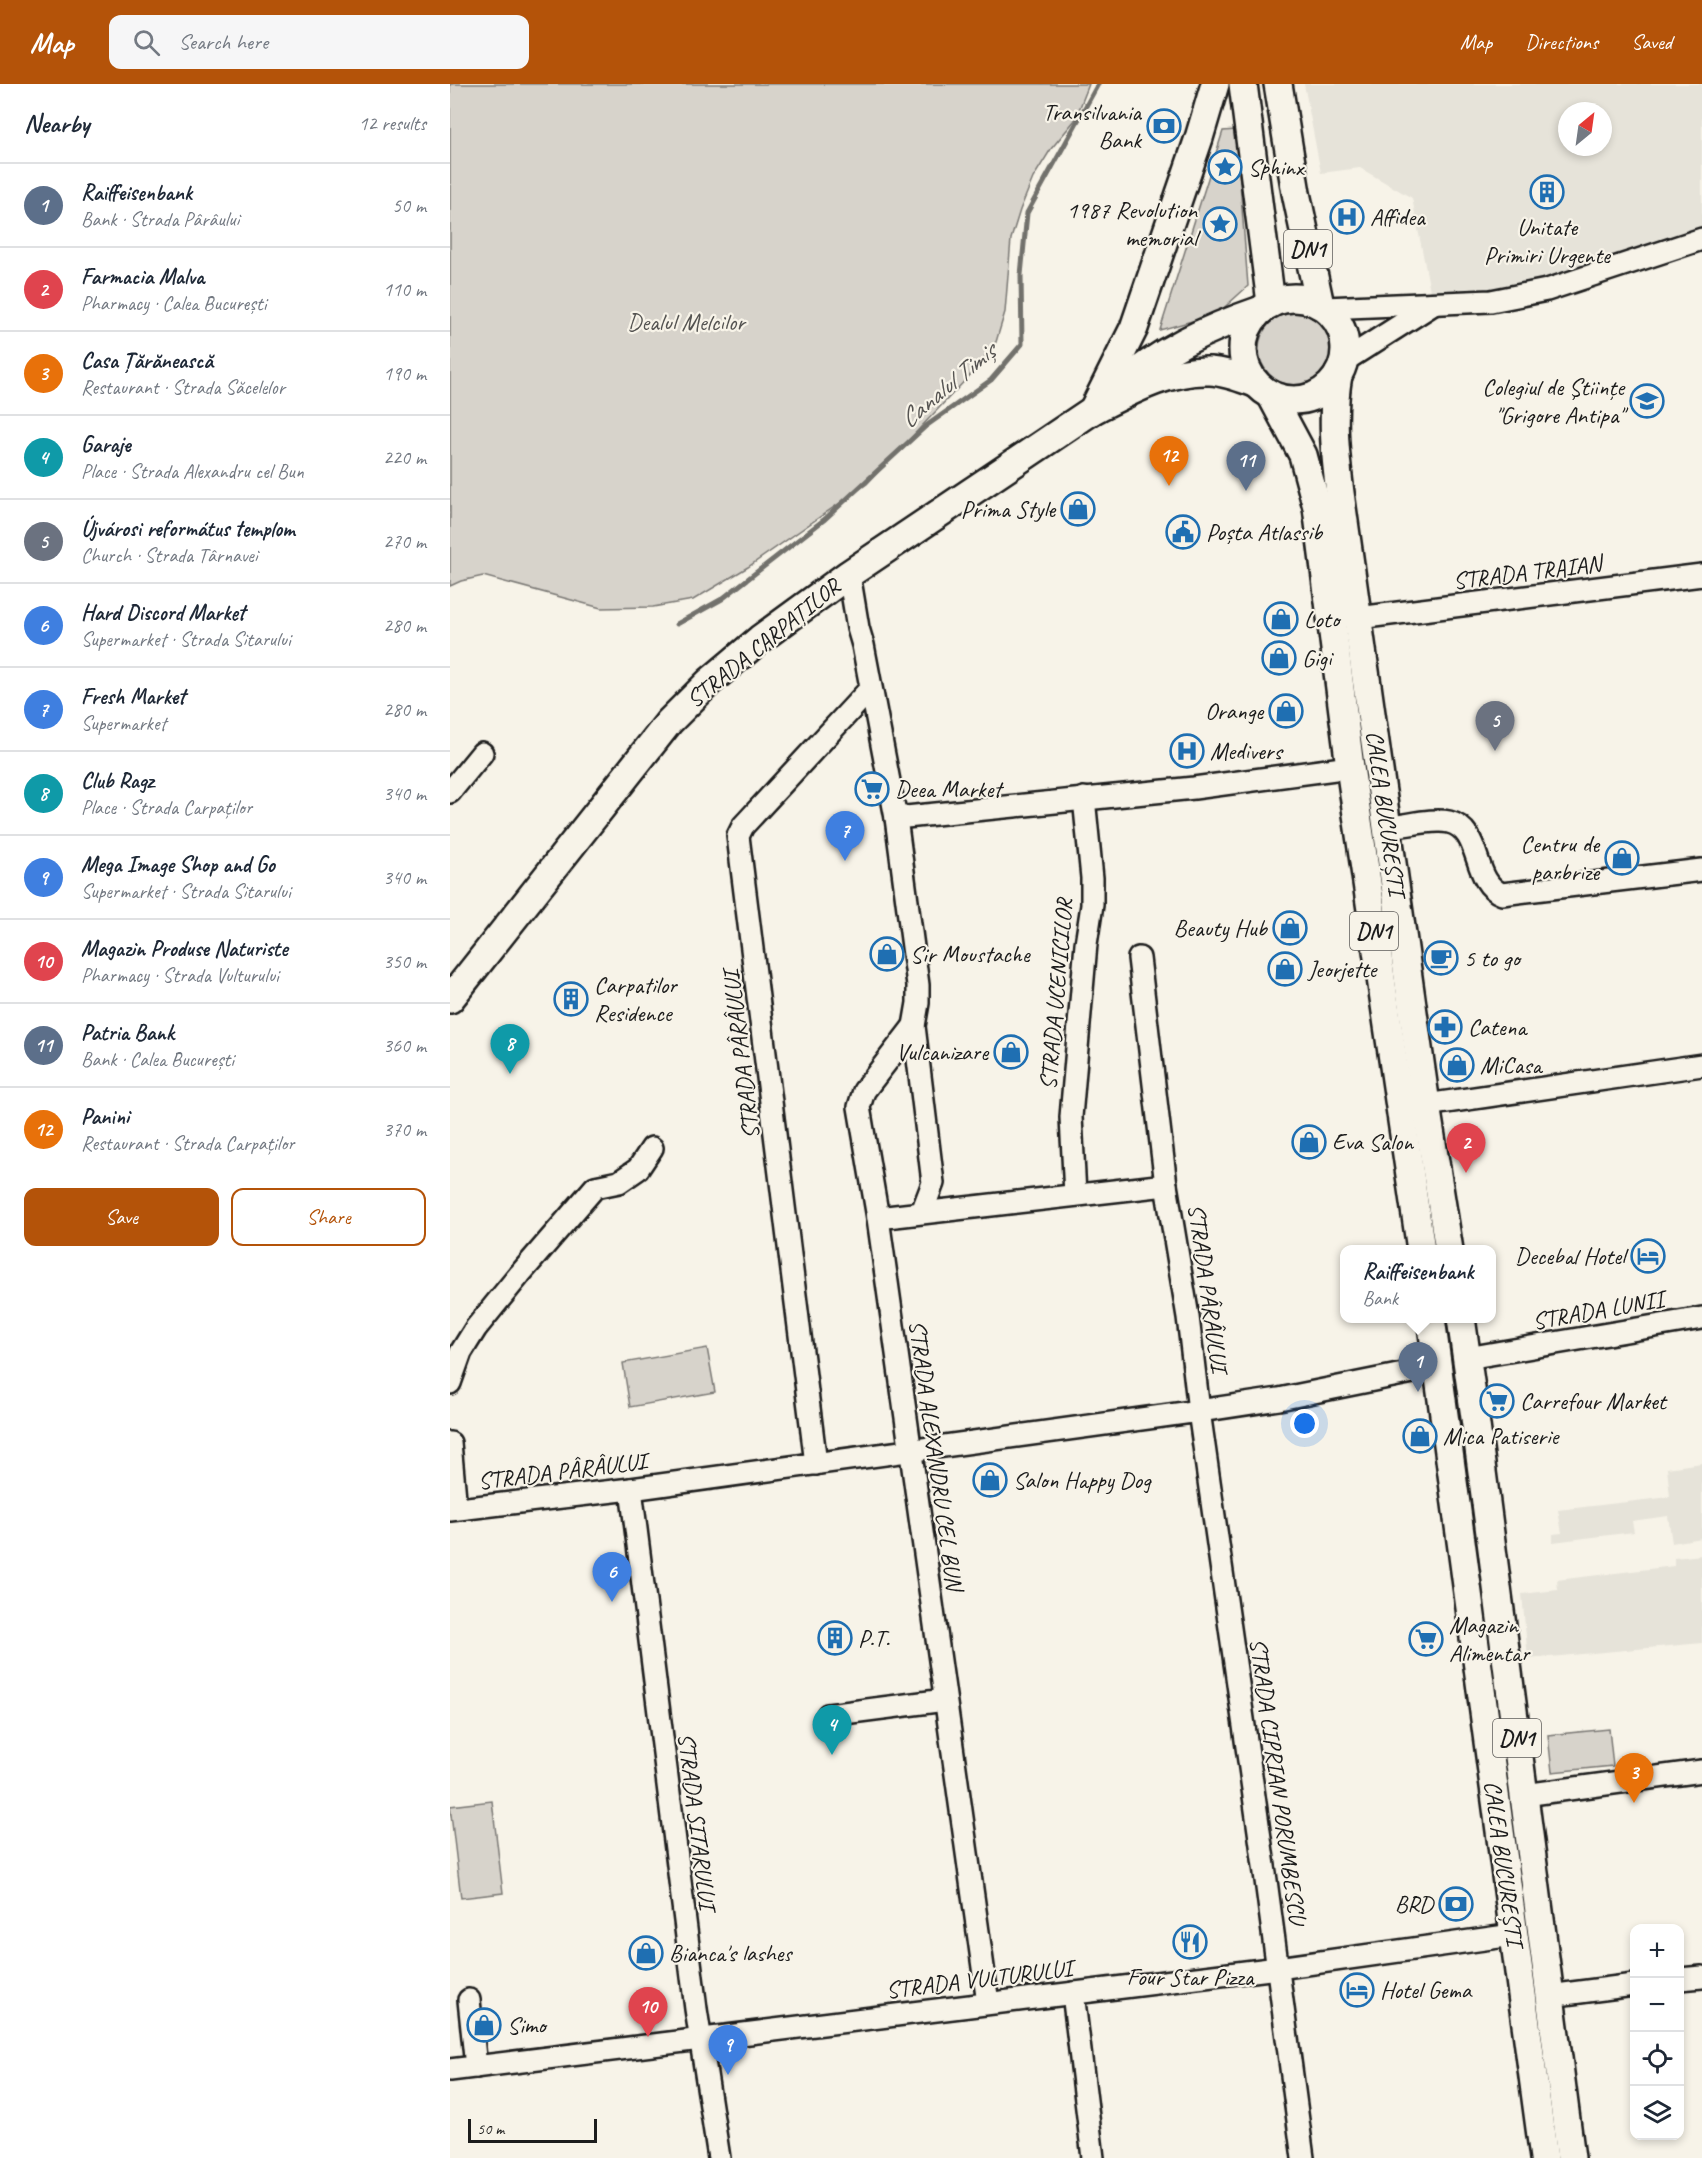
<!DOCTYPE html>
<meta charset="utf-8">
<style>
body{margin:0;font-family:Caveat,sans-serif;background:#f6f6f7;color:#1f2937}
.controls{position:absolute;right:18px;bottom:18px;display:grid;overflow:hidden;border-radius:12px;box-shadow:0 3px 9px #0003}
.controls button{width:54px;height:54px;display:grid;place-items:center;padding:0;border:0;border-bottom:2px solid #e0e1e3;background:#fff;color:#1f2937;font:30px sans-serif}
.compass{position:absolute;left:1108px;top:18px;width:54px;height:54px;border-radius:50%;background:#fff;box-shadow:0 3px 9px #0003;rotate:29deg}
.scale{position:absolute;left:18px;bottom:15px;width:129px;box-sizing:border-box;padding-left:6px;border:3px solid #1c1c1c;border-top:0;font-size:16px;line-height:21px;white-space:nowrap;color:#1c1c1c;-webkit-text-stroke:4px #f7f3e8;paint-order:stroke}
.you{position:absolute;left:855px;top:1340px;width:21px;height:21px;margin:-15px;border:4px solid #fff;border-radius:50%;background:#1a73e8;box-shadow:0 0 0 9px #1a73e833}
.badge{display:grid;place-items:center;width:39px;height:39px;border-radius:50%;background:#b45309;color:#fff;font-size:20px;font-weight:700}
.pin{position:absolute;translate:-50% -50px;filter:drop-shadow(0 2px 3px #0008)}
.pin::after{content:'';position:absolute;top:32px;width:21px;height:18px;background:inherit;clip-path:polygon(0 0,100% 0,50% 100%)}
.popup{position:absolute;left:890px;top:1161px;width:156px;height:78px;box-sizing:border-box;display:grid;place-content:center;border-radius:12px;background:#fff;filter:drop-shadow(0 2px 4px #0005);font-size:20px;white-space:nowrap;color:#747a83}
.popup b{font-size:22px;color:#1f2937}
.popup::after{content:'';position:absolute;left:50%;top:100%;margin-left:-12px;border:12px solid transparent;border-top-color:#fff}
.list{margin:0;padding:0;list-style:none}
h2{display:flex;justify-content:space-between;align-items:center;height:78px;margin:0;padding:0 24px;font-size:26px}
h2 small{font-size:20px;font-weight:400;color:#747a83}
.list li{display:grid;grid-template-columns:39px 1fr auto;gap:18px;align-items:center;box-sizing:border-box;height:84px;padding:0 24px;border-top:2px solid #e0e1e3}
.list b{display:block;font-size:22px;white-space:nowrap}
.list p{margin:0;font-size:20px;white-space:nowrap;color:#747a83}
.list em{font-size:20px;font-style:normal;color:#747a83}
.actions{display:flex;gap:12px;padding:18px 24px}
.actions a{flex:1;padding:14px 0;border:2px solid #b45309;border-radius:12px;text-align:center;font-size:21px;color:#b45309}
.actions .main{background:#b45309;color:#fff}
.icon{flex:none;width:33px;height:33px;fill:none;stroke:currentColor;stroke-width:2;stroke-linecap:round;stroke-linejoin:round}
.map{position:relative;flex:none;width:1252px;height:2074px;overflow:hidden}
header{display:flex;align-items:center;gap:36px;box-sizing:border-box;height:84px;padding:0 30px;background:#b45309;color:#fff}
header strong{font-size:28px}
nav{display:flex;gap:33px;margin-inline-start:auto;font-size:21px}
.search{width:420px;height:54px;background:#f6f6f7;display:flex;align-items:center;gap:15px;box-sizing:border-box;padding:0 21px;border-radius:12px;color:#747a83;font-size:22px}
main{display:flex}
aside{flex:1;background:#fff}
.map>svg:first-child{display:block}
.built{fill:#e6e3d9;fill-rule:evenodd}
.green{fill:#d7d3cb;stroke:#7a7874;stroke-width:1.5}
.lines{fill:none;stroke-linecap:round;stroke-linejoin:round}
.stream{stroke:#72716c;stroke-width:5}
.minor-casing{stroke:#1c1c1c;stroke-width:26}
.major-casing{stroke:#1c1c1c;stroke-width:32}
.minor{stroke:#f7f3e8;stroke-width:21}
.major{stroke:#f7f3e8;stroke-width:27}
.labels{text-anchor:middle;stroke-width:4.5;stroke-linejoin:round;paint-order:stroke}
.shield{fill:#f7f3e8;stroke:#5e5c59;stroke-width:1.5}
.shield-label{font-size:22px;font-weight:bold;fill:#1c1c1c}
.poi-label{font-size:24px;fill:#1c1c1c;stroke:#f7f3e8;text-anchor:start}
.park-label{font-size:24px;fill:#545351;stroke:#f7f3e8}
.street-label{font-size:24px;fill:#1c1c1c;stroke:#f7f3e8}
.water-label{font-size:26px;font-style:italic;fill:#565452;stroke:#f7f3e8}
</style>
<header>
<strong>Map</strong>
<div class="search"><svg class="icon" aria-label="search" viewBox="0 0 24 24"><circle cx="10" cy="10" r="6"/><path d="M15 15l6 6"/></svg>Search here</div>
<nav><a>Map</a><a>Directions</a><a>Saved</a></nav>
</header>
<main>
<aside>
<h2>Nearby<small>12 results</small></h2>
<ul class="list">
<li><span class="badge" style="background:#5c6f8a">1</span><div><b>Raiffeisenbank</b><p>Bank · Strada Pârâului</p></div><em>50 m</em></li>
<li><span class="badge" style="background:#e0444e">2</span><div><b>Farmacia Malva</b><p>Pharmacy · Calea București</p></div><em>110 m</em></li>
<li><span class="badge" style="background:#e8710a">3</span><div><b>Casa Țărănească</b><p>Restaurant · Strada Săcelelor</p></div><em>190 m</em></li>
<li><span class="badge" style="background:#0f9aa8">4</span><div><b>Garaje</b><p>Place · Strada Alexandru cel Bun</p></div><em>220 m</em></li>
<li><span class="badge" style="background:#6b7280">5</span><div><b>Újvárosi református templom</b><p>Church · Strada Târnavei</p></div><em>270 m</em></li>
<li><span class="badge" style="background:#3f7fe0">6</span><div><b>Hard Discord Market</b><p>Supermarket · Strada Sitarului</p></div><em>280 m</em></li>
<li><span class="badge" style="background:#3f7fe0">7</span><div><b>Fresh Market</b><p>Supermarket</p></div><em>280 m</em></li>
<li><span class="badge" style="background:#0f9aa8">8</span><div><b>Club Ragz</b><p>Place · Strada Carpaților</p></div><em>340 m</em></li>
<li><span class="badge" style="background:#3f7fe0">9</span><div><b>Mega Image Shop and Go</b><p>Supermarket · Strada Sitarului</p></div><em>340 m</em></li>
<li><span class="badge" style="background:#e0444e">10</span><div><b>Magazin Produse Naturiste</b><p>Pharmacy · Strada Vulturului</p></div><em>350 m</em></li>
<li><span class="badge" style="background:#5c6f8a">11</span><div><b>Patria Bank</b><p>Bank · Calea București</p></div><em>360 m</em></li>
<li><span class="badge" style="background:#e8710a">12</span><div><b>Panini</b><p>Restaurant · Strada Carpaților</p></div><em>370 m</em></li>
</ul>
<div class="actions"><a class="main">Save</a><a>Share</a></div>
</aside>
<div class="map">
<svg width="1252" height="2074" viewBox="0 0 1252 2074">
<rect width="100%" height="100%" fill="#f7f3e8"/>
<filter id="ink" filterUnits="userSpaceOnUse"><feTurbulence type="fractalNoise" baseFrequency=".0167" numOctaves="2"/><feDisplacementMap in="SourceGraphic" scale="12" xChannelSelector="R" yChannelSelector="G"/><feConvolveMatrix kernelMatrix="1 2 1 2 8 2 1 2 1" color-interpolation-filters="sRGB"/></filter>
<g filter="url(#ink)">
<!-- built -->
<g class="built">
<path d="M854,0H1252V146L1094,199L1022,211L981,212L962,114L910,84L871,89ZM1117,27H1153V63H1117Z"/>
<path d="M1252,1379V1454L1222,1459L1218,1432L1182,1437L1184,1448L1103,1458V1450L1112,1449L1108,1426L1220,1413L1217,1384Z"/>
<path d="M1252,1471V1559L1078,1575L1072,1510L1108,1506L1107,1496L1224,1482V1474Z"/>
</g>
<!-- green -->
<g class="green">
<path d="M0,0H639L625,36L601,65L583,94L570,126L561,155L555,228L546,258L524,287L417,400L298,483L243,516L203,523L151,524L33,492L11,497L0,502Z"/>
<path d="M786,46L798,202L767,230L710,246L773,47Z"/>
<circle cx="845" cy="265" r="36"/>
<path d="M257,1264L265,1308L180,1323L173,1279Z"/>
<path d="M1159,1645L1163,1682L1102,1688L1098,1651Z"/>
<path d="M42,1717L53,1809L11,1814L0,1722Z"/>
</g>
<g class="lines">
<!-- stream -->
<path class="stream" d="M227,540L272,515L375,435L476,342L541,296L572,260L571,191L577,129L648,0"/>
<defs>
<g id="minor">
<path d="M875,224L1041,217L1097,206L1252,155"/>
<path d="M894,277L982,221"/>
<path d="M399,490L408,544L413,561L446,734L468,901V919L464,942L483,1099L472,1128"/>
<path d="M908,534L1252,491"/>
<path d="M0,708L32,669"/>
<path d="M446,734L744,704L900,683"/>
<path d="M938,743C955,742 983,734 999,738C1033,746 1021,798 1052,810L1252,786"/>
<path d="M689,874L716,1101L738,1233L749,1327L815,1789L853,2074"/>
<path d="M464,942L414,1007L409,1023L428,1134L538,1919"/>
<path d="M976,1021L1252,981"/>
<path d="M625,1111L621,1033L636,860L642,821V794L634,714"/>
<path d="M428,1134L716,1101"/>
<path d="M1017,1274L1252,1234"/>
<path d="M0,1299L11,1268L26,1244L70,1190L145,1103L169,1098L188,1085L202,1064"/>
<path d="M0,1359L6,1425"/>
<path d="M366,1380L288,752L293,742L420,605"/>
<path d="M181,1405L246,1925L269,2074"/>
<path d="M0,1426L181,1405L749,1327L829,1315L988,1283"/>
<path d="M378,1631L495,1616"/>
<path d="M1074,1711L1252,1687"/>
<path d="M1230,1895L1252,1893"/>
<path d="M623,1909L643,2074"/>
<path d="M1099,1912L1184,1901"/>
<path d="M19,1916L26,1983"/>
<path d="M0,1986L828,1884L1063,1851"/>
</g>
<g id="major">
<path d="M793,0L821,219"/>
<path d="M828,0L846,109L870,221"/>
<circle cx="844" cy="265" r="51"/>
<path d="M888,291C881,331 885,369 890,409L976,1021L999,1166"/>
<path d="M666,305C710,266 756,245 811,226"/>
<path d="M821,311L853,371L867,423L900,683L971,1166"/>
<path d="M643,326L684,244L749,54L765,0"/>
<path d="M0,915L219,638L259,598L310,555L399,490L643,326C679,308 719,285 760,287C776,288 791,294 805,299"/>
<path d="M981,1234L1094,2074"/>
<path d="M1011,1234L1024,1326L1121,2074"/>
</g>
</defs>
<!-- minor casing -->
<use href="#minor" class="minor-casing"/>
<!-- major casing -->
<use href="#major" class="major-casing"/>
<!-- minor -->
<use href="#minor" class="minor"/>
<!-- major -->
<use href="#major" class="major"/>
</g>
</g>
<!-- icons -->
<defs>
<symbol id="bank-ring" viewBox="-11 -11 22 22"><circle r="9.5" fill="#f7f3e8" stroke="#1f6fb2" stroke-width="1.5"/><path d="M-6-4H6V4H-6ZM0-2.3a2.3 2.3 0 1 0 0 4.6a2.3 2.3 0 1 0 0-4.6Z" fill="#1f6fb2"/></symbol>
<symbol id="sight-ring" viewBox="-11 -11 22 22"><circle r="9.5" fill="#f7f3e8" stroke="#1f6fb2" stroke-width="1.5"/><path d="M0-6L1.8-2.2L6-1.7L2.9 1.2L3.7 5.4L0 3.3L-3.7 5.4L-2.9 1.2L-6-1.7L-1.8-2.2Z" fill="#1f6fb2"/></symbol>
<symbol id="building-ring" viewBox="-11 -11 22 22"><circle r="9.5" fill="#f7f3e8" stroke="#1f6fb2" stroke-width="1.5"/><path d="M-4-6H4V6H1V3H-1V6H-4ZM-2.5-4.3h1.7v1.8h-1.7ZM.8-4.3h1.7v1.8H.8ZM-2.5-1h1.7V.8h-1.7ZM.8-1h1.7V.8H.8Z" fill="#1f6fb2"/></symbol>
<symbol id="hospital-ring" viewBox="-11 -11 22 22"><circle r="9.5" fill="#f7f3e8" stroke="#1f6fb2" stroke-width="1.5"/><path d="M-5-5h3v3.5h4V-5h3V5h-3V1.5h-4V5h-3Z" fill="#1f6fb2"/></symbol>
<symbol id="school-ring" viewBox="-11 -11 22 22"><circle r="9.5" fill="#f7f3e8" stroke="#1f6fb2" stroke-width="1.5"/><path d="M0-5L7-2L0 1L-7-2ZM-4 1L0 2.5L4 1V4Q0 6-4 4Z" fill="#1f6fb2"/></symbol>
<symbol id="shop-ring" viewBox="-11 -11 22 22"><circle r="9.5" fill="#f7f3e8" stroke="#1f6fb2" stroke-width="1.5"/><path d="M-5-2.5h2.3a2.7 3.5 0 0 1 5.4 0H5L5.5 6h-11ZM-1.5-2.5h3a1.5 2.3 0 0 0-3 0Z" fill="#1f6fb2"/></symbol>
<symbol id="civic-ring" viewBox="-11 -11 22 22"><circle r="9.5" fill="#f7f3e8" stroke="#1f6fb2" stroke-width="1.5"/><path d="M-.6-6.5H3V-4.5H.6V-3L4-1V1h2V6H-6V1h2V-1L-.6-3ZM-1.2 2.5V6h2.4V2.5Z" fill="#1f6fb2"/></symbol>
<symbol id="supermarket-ring" viewBox="-11 -11 22 22"><circle r="9.5" fill="#f7f3e8" stroke="#1f6fb2" stroke-width="1.5"/><path d="M-6-5.5h2.5l.6 2H6L4.5 2H-2.5L-4.4-4H-6ZM-1.5 3.2a1.3 1.3 0 1 0 .1 0ZM3 3.2a1.3 1.3 0 1 0 .1 0Z" fill="#1f6fb2"/></symbol>
<symbol id="cafe-ring" viewBox="-11 -11 22 22"><circle r="9.5" fill="#f7f3e8" stroke="#1f6fb2" stroke-width="1.5"/><path d="M-5.5-4.5H6V0H3Q3 3.5 0 3.5H-2.5Q-5.5 3.5-5.5 0ZM3-3.2v2h1.7v-2ZM-6 4.5H4V6H-6Z" fill="#1f6fb2"/></symbol>
<symbol id="pharmacy-ring" viewBox="-11 -11 22 22"><circle r="9.5" fill="#f7f3e8" stroke="#1f6fb2" stroke-width="1.5"/><path d="M-2-6h4v4h4v4h-4v4h-4v-4h-4v-4h4Z" fill="#1f6fb2"/></symbol>
<symbol id="hotel-ring" viewBox="-11 -11 22 22"><circle r="9.5" fill="#f7f3e8" stroke="#1f6fb2" stroke-width="1.5"/><path d="M-6-4.5h1.5V1H6V5H4.5V3h-9V5H-6ZM-4 0a1.8 1.8 0 1 1 3.6 0ZM.5 0V-2.5h3Q6-2.5 6 0Z" fill="#1f6fb2"/></symbol>
<symbol id="restaurant-ring" viewBox="-11 -11 22 22"><circle r="9.5" fill="#f7f3e8" stroke="#1f6fb2" stroke-width="1.5"/><path d="M-5-6h1v4h1v-4h1v4h1v-4h1v5L-1.5 .5V6h-2V.5L-5-1ZM5-6V6H3V1.5H1.5Q1.5-4 5-6Z" fill="#1f6fb2"/></symbol>
</defs>
<g fill-rule="evenodd">
<use href="#bank-ring" x="695" y="23" width="38" height="38"/>
<use href="#sight-ring" x="756" y="64" width="38" height="38"/>
<use href="#building-ring" x="1078" y="89" width="38" height="38"/>
<use href="#hospital-ring" x="878" y="114" width="38" height="38"/>
<use href="#sight-ring" x="751" y="121" width="38" height="38"/>
<use href="#school-ring" x="1178" y="298" width="38" height="38"/>
<use href="#shop-ring" x="609" y="406" width="38" height="38"/>
<use href="#civic-ring" x="714" y="429" width="38" height="38"/>
<use href="#shop-ring" x="812" y="516" width="38" height="38"/>
<use href="#shop-ring" x="810" y="555" width="38" height="38"/>
<use href="#shop-ring" x="817" y="608" width="38" height="38"/>
<use href="#hospital-ring" x="718" y="648" width="38" height="38"/>
<use href="#supermarket-ring" x="403" y="686" width="38" height="38"/>
<use href="#shop-ring" x="1153" y="755" width="38" height="38"/>
<use href="#shop-ring" x="821" y="825" width="38" height="38"/>
<use href="#shop-ring" x="418" y="851" width="38" height="38"/>
<use href="#cafe-ring" x="972" y="855" width="38" height="38"/>
<use href="#shop-ring" x="816" y="866" width="38" height="38"/>
<use href="#building-ring" x="102" y="896" width="38" height="38"/>
<use href="#pharmacy-ring" x="976" y="924" width="38" height="38"/>
<use href="#shop-ring" x="542" y="949" width="38" height="38"/>
<use href="#shop-ring" x="988" y="962" width="38" height="38"/>
<use href="#shop-ring" x="840" y="1039" width="38" height="38"/>
<use href="#hotel-ring" x="1179" y="1153" width="38" height="38"/>
<use href="#supermarket-ring" x="1028" y="1298" width="38" height="38"/>
<use href="#shop-ring" x="951" y="1333" width="38" height="38"/>
<use href="#shop-ring" x="521" y="1377" width="38" height="38"/>
<use href="#building-ring" x="366" y="1535" width="38" height="38"/>
<use href="#supermarket-ring" x="957" y="1536" width="38" height="38"/>
<use href="#bank-ring" x="987" y="1801" width="38" height="38"/>
<use href="#restaurant-ring" x="721" y="1839" width="38" height="38"/>
<use href="#shop-ring" x="177" y="1850" width="38" height="38"/>
<use href="#hotel-ring" x="888" y="1887" width="38" height="38"/>
<use href="#shop-ring" x="15" y="1922" width="38" height="38"/>
</g>
<g class="labels">
<!-- shield labels -->
<g class="shield">
<rect x="834" y="146" width="48" height="38" rx="4.5"/>
<rect x="900" y="828" width="48" height="38" rx="4.5"/>
<rect x="1043" y="1635" width="48" height="38" rx="4.5"/>
</g>
<g class="shield-label">
<text x="858" y="173">DN1</text>
<text x="924" y="855">DN1</text>
<text x="1067" y="1662">DN1</text>
</g>
<!-- poi labels -->
<g class="poi-label">
<text x="691" y="36" text-anchor="end">Transilvania<tspan x="691" dy="28">Bank</tspan></text>
<text x="798" y="91">Sphinx</text>
<text x="747" y="134" text-anchor="end">1987 Revolution<tspan x="747" dy="28">memorial</tspan></text>
<text x="920" y="141">Affidea</text>
<text x="1097" y="151" text-anchor="middle">Unitate<tspan x="1097" dy="28">Primiri Urgente</tspan></text>
<text x="1174" y="311" text-anchor="end">Colegiul de Științe<tspan x="1174" dy="28">"Grigore Antipa"</tspan></text>
<text x="605" y="433" text-anchor="end">Prima Style</text>
<text x="756" y="456">Poșta Atlassib</text>
<text x="854" y="543">Loto</text>
<text x="852" y="582">Gigi</text>
<text x="813" y="635" text-anchor="end">Orange</text>
<text x="760" y="675">Medivers</text>
<text x="445" y="713">Deea Market</text>
<text x="1149" y="768" text-anchor="end">Centru de<tspan x="1149" dy="28">parbrize</tspan></text>
<text x="817" y="852" text-anchor="end">Beauty Hub</text>
<text x="460" y="878">Sir Moustache</text>
<text x="1014" y="882">5 to go</text>
<text x="858" y="893">Jeorjette</text>
<text x="144" y="909">Carpatilor<tspan x="144" dy="28">Residence</tspan></text>
<text x="1018" y="951">Catena</text>
<text x="538" y="976" text-anchor="end">Vulcanizare</text>
<text x="1030" y="989">MiCasa</text>
<text x="882" y="1066">Eva Salon</text>
<text x="1175" y="1180" text-anchor="end">Decebal Hotel</text>
<text x="1070" y="1325">Carrefour Market</text>
<text x="993" y="1360">Mica Patiserie</text>
<text x="563" y="1404">Salon Happy Dog</text>
<text x="999" y="1549">Magazin<tspan x="999" dy="28">Alimentar</tspan></text>
<text x="408" y="1562">P.T.</text>
<text x="983" y="1828" text-anchor="end">BRD</text>
<text x="219" y="1877">Bianca's lashes</text>
<text x="740" y="1901" text-anchor="middle">Four Star Pizza</text>
<text x="930" y="1914">Hotel Gema</text>
<text x="57" y="1949">Simo</text>
</g>
<!-- park labels -->
<g class="park-label">
<text x="236" y="246">Dealul Melcilor</text>
</g>
<!-- street labels -->
<g class="street-label">
<text transform="translate(1077 488) rotate(-7)" y="8">STRADA TRAIAN</text>
<text transform="translate(313 559) rotate(-39)" y="8">STRADA CARPAȚILOR</text>
<text transform="translate(936 729) rotate(82)" y="8">CALEA BUCUREȘTI</text>
<text transform="translate(606 910) rotate(-85)" y="8">STRADA UCENICILOR</text>
<text transform="translate(291 971) rotate(-97)" y="8">STRADA PÂRÂULUI</text>
<text transform="translate(758 1204) rotate(82)" y="8">STRADA PÂRÂULUI</text>
<text transform="translate(1148 1226) rotate(-10)" y="8">STRADA LUNII</text>
<text transform="translate(486 1371) rotate(82)" y="8">STRADA ALEXANDRU CEL BUN</text>
<text transform="translate(112 1387) rotate(-7)" y="8">STRADA PÂRÂULUI</text>
<text transform="translate(828 1697) rotate(82)" y="8">STRADA CIPRIAN PORUMBESCU</text>
<text transform="translate(247 1737) rotate(83)" y="8">STRADA SITARULUI</text>
<text transform="translate(1054 1779) rotate(82)" y="8">CALEA BUCUREȘTI</text>
<text transform="translate(529 1895) rotate(-7)" y="8">STRADA VULTURULUI</text>
</g>
<!-- water labels -->
<g class="water-label">
<text transform="translate(497 301) rotate(-40)" y="9">Canalul Timiș</text>
</g>
</g>
</svg>
<div class="controls">
<button>+</button>
<button>−</button>
<button><svg class="icon" aria-label="locate" viewBox="0 0 24 24"><circle cx="12" cy="12" r="6"/><path d="M12 2v4M12 18v4M2 12h4M18 12h4"/></svg></button>
<button><svg class="icon" aria-label="layers" viewBox="0 0 24 24"><path d="M12 4l9 5-9 5-9-5zM3 14l9 5 9-5"/></svg></button>
</div>
<svg class="compass" viewBox="-18 -18 36 36"><path d="M0-13l5 13h-10z" fill="#e53935"/><path d="M0 13l5-13h-10z" fill="#747a83"/></svg>
<div class="scale">50 m</div>
<div class="you"></div>
<div class="pin badge" style="left:968px;top:1308px;background:#5c6f8a">1</div>
<div class="popup"><b>Raiffeisenbank</b>Bank</div>
<div class="pin badge" style="left:1016px;top:1089px;background:#e0444e">2</div>
<div class="pin badge" style="left:1184px;top:1719px;background:#e8710a">3</div>
<div class="pin badge" style="left:382px;top:1671px;background:#0f9aa8">4</div>
<div class="pin badge" style="left:1045px;top:667px;background:#6b7280">5</div>
<div class="pin badge" style="left:162px;top:1518px;background:#3f7fe0">6</div>
<div class="pin badge" style="left:395px;top:777px;background:#3f7fe0">7</div>
<div class="pin badge" style="left:60px;top:990px;background:#0f9aa8">8</div>
<div class="pin badge" style="left:278px;top:1991px;background:#3f7fe0">9</div>
<div class="pin badge" style="left:198px;top:1953px;background:#e0444e">10</div>
<div class="pin badge" style="left:796px;top:407px;background:#5c6f8a">11</div>
<div class="pin badge" style="left:719px;top:402px;background:#e8710a">12</div>
</div>
</main>
